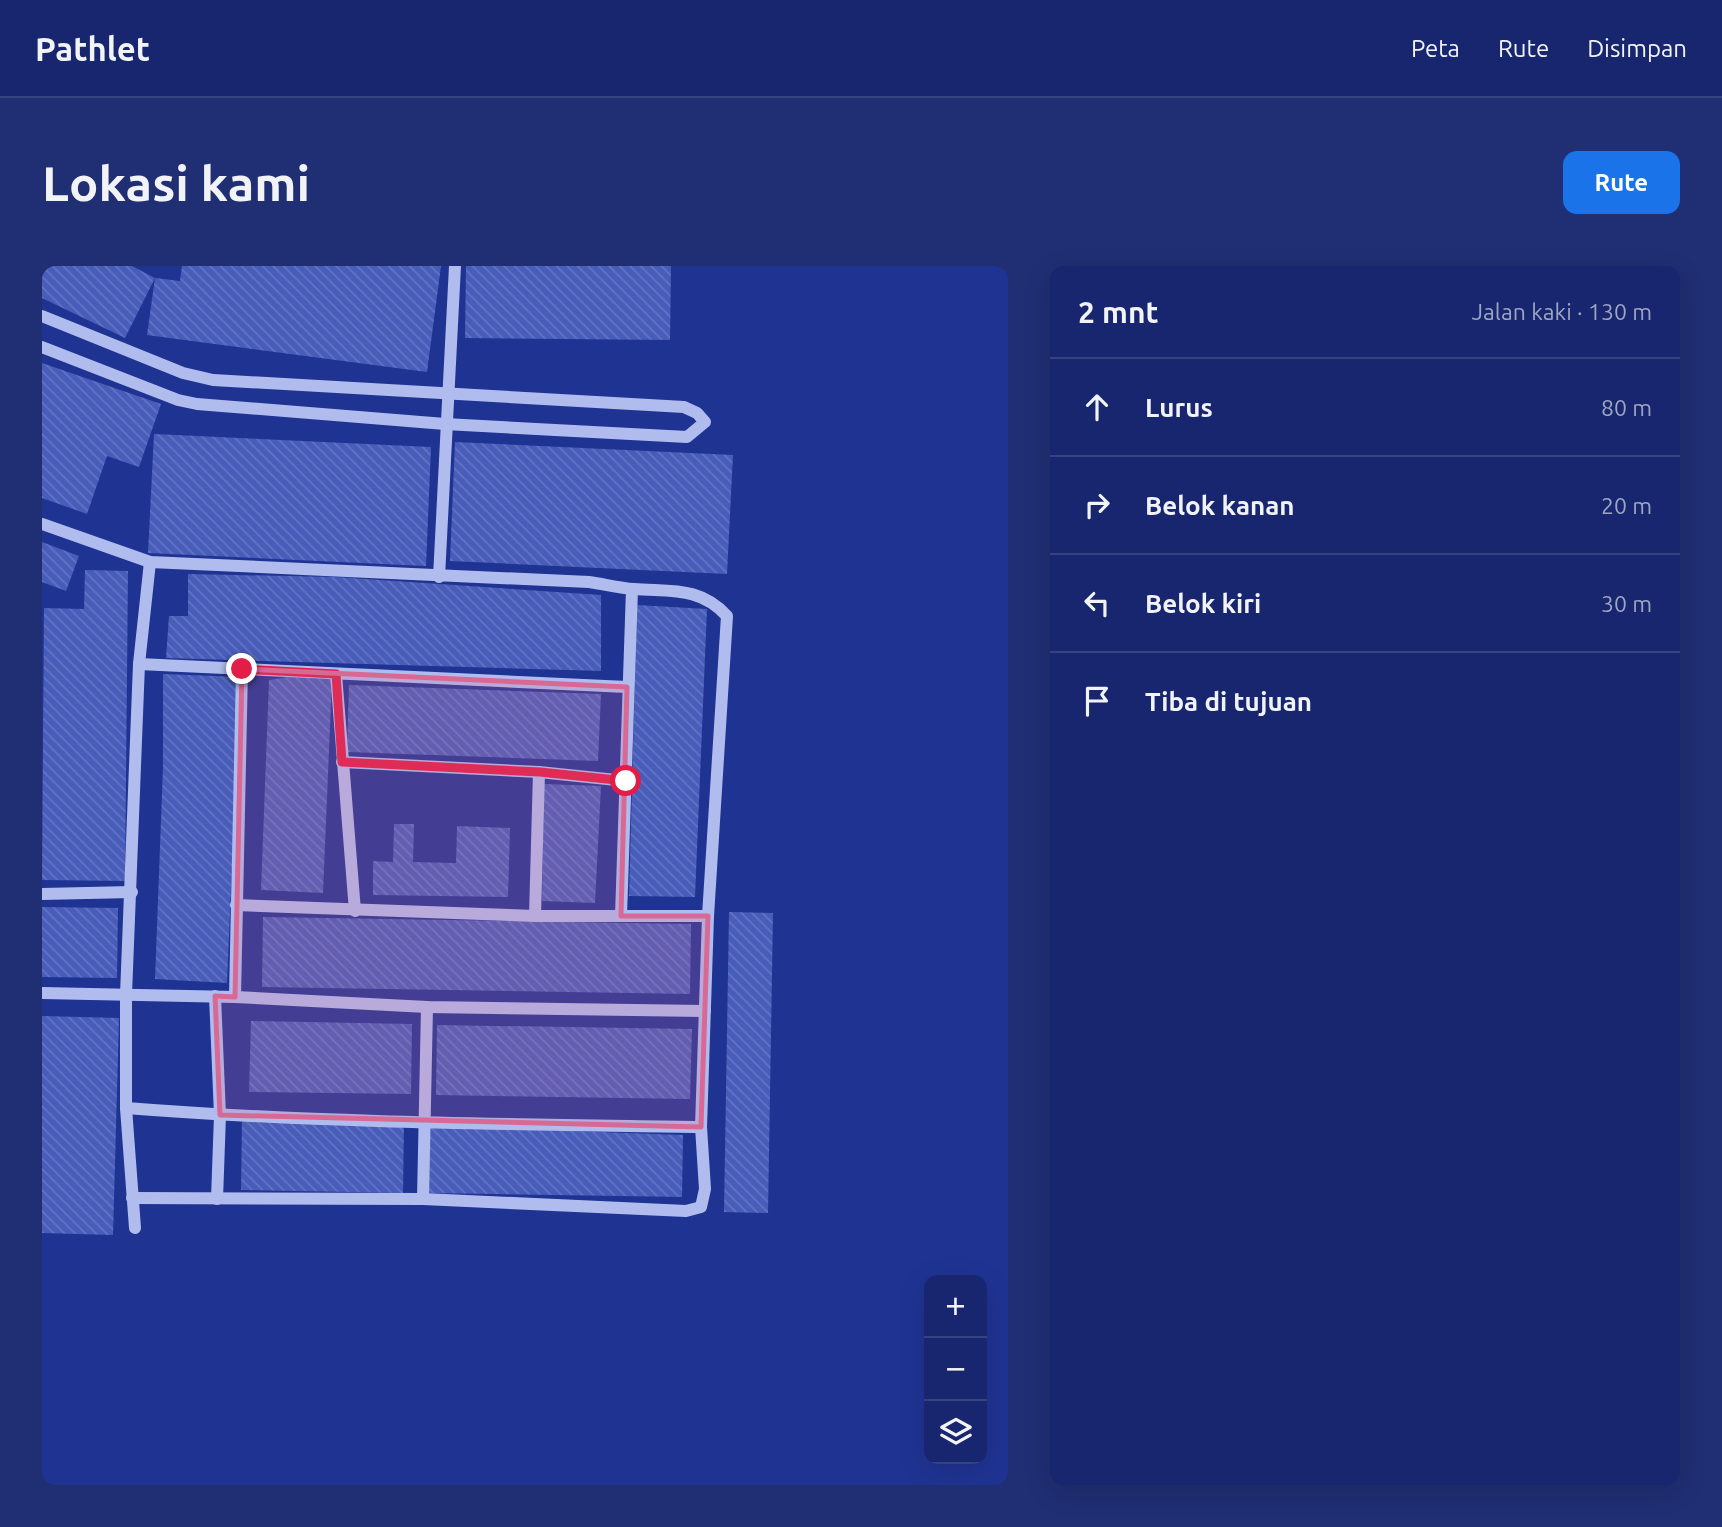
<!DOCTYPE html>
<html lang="id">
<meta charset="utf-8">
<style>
body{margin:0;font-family:Ubuntu,sans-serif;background:#202e73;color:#f1f3f6}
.controls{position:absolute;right:21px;bottom:21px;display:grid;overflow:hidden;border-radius:14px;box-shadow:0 7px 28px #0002}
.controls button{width:63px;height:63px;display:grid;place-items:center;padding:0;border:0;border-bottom:2px solid #364381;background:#17266e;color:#f1f3f6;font:35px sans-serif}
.stop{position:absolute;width:21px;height:21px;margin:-16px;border:5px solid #e11d48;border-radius:50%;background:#fff}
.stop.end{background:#e11d48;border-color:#fff;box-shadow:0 2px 7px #0008}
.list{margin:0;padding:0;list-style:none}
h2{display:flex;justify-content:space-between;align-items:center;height:91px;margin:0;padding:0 28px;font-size:30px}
h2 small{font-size:23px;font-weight:400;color:#9ea5c2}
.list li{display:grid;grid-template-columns:46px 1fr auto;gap:21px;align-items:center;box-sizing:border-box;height:98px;padding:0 28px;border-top:2px solid #364381}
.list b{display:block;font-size:26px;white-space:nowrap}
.list em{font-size:23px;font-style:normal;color:#9ea5c2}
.icon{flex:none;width:38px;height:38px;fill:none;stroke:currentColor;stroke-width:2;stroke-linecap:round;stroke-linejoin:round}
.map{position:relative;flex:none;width:966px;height:1219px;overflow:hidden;border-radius:14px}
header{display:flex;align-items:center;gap:42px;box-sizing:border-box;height:98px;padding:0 35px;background:#17266e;border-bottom:2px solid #364381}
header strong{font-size:33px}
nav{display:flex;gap:38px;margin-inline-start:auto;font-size:24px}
.intro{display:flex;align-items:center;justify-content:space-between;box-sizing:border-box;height:168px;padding:0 42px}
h1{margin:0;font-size:49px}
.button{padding:18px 32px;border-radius:14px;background:#1a73e8;color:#fff;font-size:24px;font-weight:700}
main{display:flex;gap:42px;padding:0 42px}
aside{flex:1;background:#17266e;border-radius:14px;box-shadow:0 7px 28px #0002}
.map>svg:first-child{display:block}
.building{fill:url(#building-back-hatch)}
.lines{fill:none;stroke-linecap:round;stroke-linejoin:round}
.minor{stroke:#b1bcee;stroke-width:12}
.route{stroke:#e11d48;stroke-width:9}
.marked{fill:#d76994;fill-opacity:0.2;stroke:#d76994;stroke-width:5;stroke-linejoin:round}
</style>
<header>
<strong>Pathlet</strong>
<nav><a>Peta</a><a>Rute</a><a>Disimpan</a></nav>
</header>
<div class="intro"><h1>Lokasi kami</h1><a class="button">Rute</a></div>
<main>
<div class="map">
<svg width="966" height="1219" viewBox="0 0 966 1219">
<defs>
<pattern id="building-back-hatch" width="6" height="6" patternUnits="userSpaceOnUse" patternTransform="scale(1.75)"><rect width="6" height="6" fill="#485cb9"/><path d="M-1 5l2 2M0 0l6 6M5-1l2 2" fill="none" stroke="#6374c4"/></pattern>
</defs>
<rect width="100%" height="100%" fill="#1f3393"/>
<!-- building -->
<g class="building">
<path d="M0,0H90L113,12L83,72L0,32Z"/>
<path d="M140,0H399L385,106L105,69L113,12L138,15Z"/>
<path d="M424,0H629L628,74L423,72Z"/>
<path d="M0,97L119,138L97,201L65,190L45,248L0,232Z"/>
<path d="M112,168L389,181L384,300L106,287Z"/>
<path d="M413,176L691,189L685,308L408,295Z"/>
<path d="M0,276L37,290L24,325L0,316Z"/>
<path d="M43,304L86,305L83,615L0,614L2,342L42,343Z"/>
<path d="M146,308L293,311L559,329V405L124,392L127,350H146Z"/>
<path d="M595,339L665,343L653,631L587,630Z"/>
<path d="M121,408L198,411L185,717L113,713L121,501Z"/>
<path d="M246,411L290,413L281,627L219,624L227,414Z"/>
<path d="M307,419L559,428L556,495L305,486Z"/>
<path d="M502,518L559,520L553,637L500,635Z"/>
<path d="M352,558H372L371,596L414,597L415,560L468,562L466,631L331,629V595L351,596Z"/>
<path d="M0,641L76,642L75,712L0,711Z"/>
<path d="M687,646L731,647L726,947L682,946Z"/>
<path d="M221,651L649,658L648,728L220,721Z"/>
<path d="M0,750L77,752L71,969L0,967Z"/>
<path d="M209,755L370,758L369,828L207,826Z"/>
<path d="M395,759L650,763L648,833L394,829Z"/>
<path d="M200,854L362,856L361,927L199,924Z"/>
<path d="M387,860L641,869L640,931L386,927Z"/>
</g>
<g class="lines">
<!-- minor -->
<g class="minor">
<path d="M0,50L141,107L171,114L642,141L655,147L663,156L645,171L403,158L155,138L136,134L0,81"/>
<path d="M0,258L108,296L547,316C562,318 577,322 592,323C628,326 658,320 685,350L666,650L659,861L663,923L659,941L644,945L381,933L90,932"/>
<path d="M397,311L413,0"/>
<path d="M97,398L585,421"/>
<path d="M294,408L313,645"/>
<path d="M300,496L497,506L584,515"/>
<path d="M0,628L90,626"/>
<path d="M194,639L493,650H666"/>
<path d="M493,650L497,506"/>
<path d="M579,650L590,323"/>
<path d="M0,727L193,731L385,741L663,745"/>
<path d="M173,730L178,849L175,933"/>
<path d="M193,731L200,403"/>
<path d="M84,842C275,857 468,858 659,861"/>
<path d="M381,933L385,741"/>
<path d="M93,962L84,842V729L97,398L108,296"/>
</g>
</g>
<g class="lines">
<!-- route -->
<path class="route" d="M200,403L294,408L300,496L498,506L584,515"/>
</g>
<!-- marked area -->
<path class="marked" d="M200,403L585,421L579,650H666L659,861L178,849L173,730L193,731Z"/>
</svg>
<div class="controls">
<button>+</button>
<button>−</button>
<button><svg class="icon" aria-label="layers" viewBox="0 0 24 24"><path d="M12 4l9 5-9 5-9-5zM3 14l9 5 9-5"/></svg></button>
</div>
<div class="stop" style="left:584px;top:515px"></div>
<div class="stop end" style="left:200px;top:403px"></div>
</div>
<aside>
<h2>2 mnt<small>Jalan kaki · 130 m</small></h2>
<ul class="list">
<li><svg class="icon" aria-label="ahead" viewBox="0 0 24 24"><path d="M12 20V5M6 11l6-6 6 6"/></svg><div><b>Lurus</b></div><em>80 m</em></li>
<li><svg class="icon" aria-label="right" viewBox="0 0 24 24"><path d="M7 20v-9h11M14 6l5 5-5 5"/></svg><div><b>Belok kanan</b></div><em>20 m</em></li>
<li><svg class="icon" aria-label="left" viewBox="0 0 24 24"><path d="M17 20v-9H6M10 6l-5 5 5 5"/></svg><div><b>Belok kiri</b></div><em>30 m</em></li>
<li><svg class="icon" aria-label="arrive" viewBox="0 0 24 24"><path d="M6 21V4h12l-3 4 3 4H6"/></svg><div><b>Tiba di tujuan</b></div></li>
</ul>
</aside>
</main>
